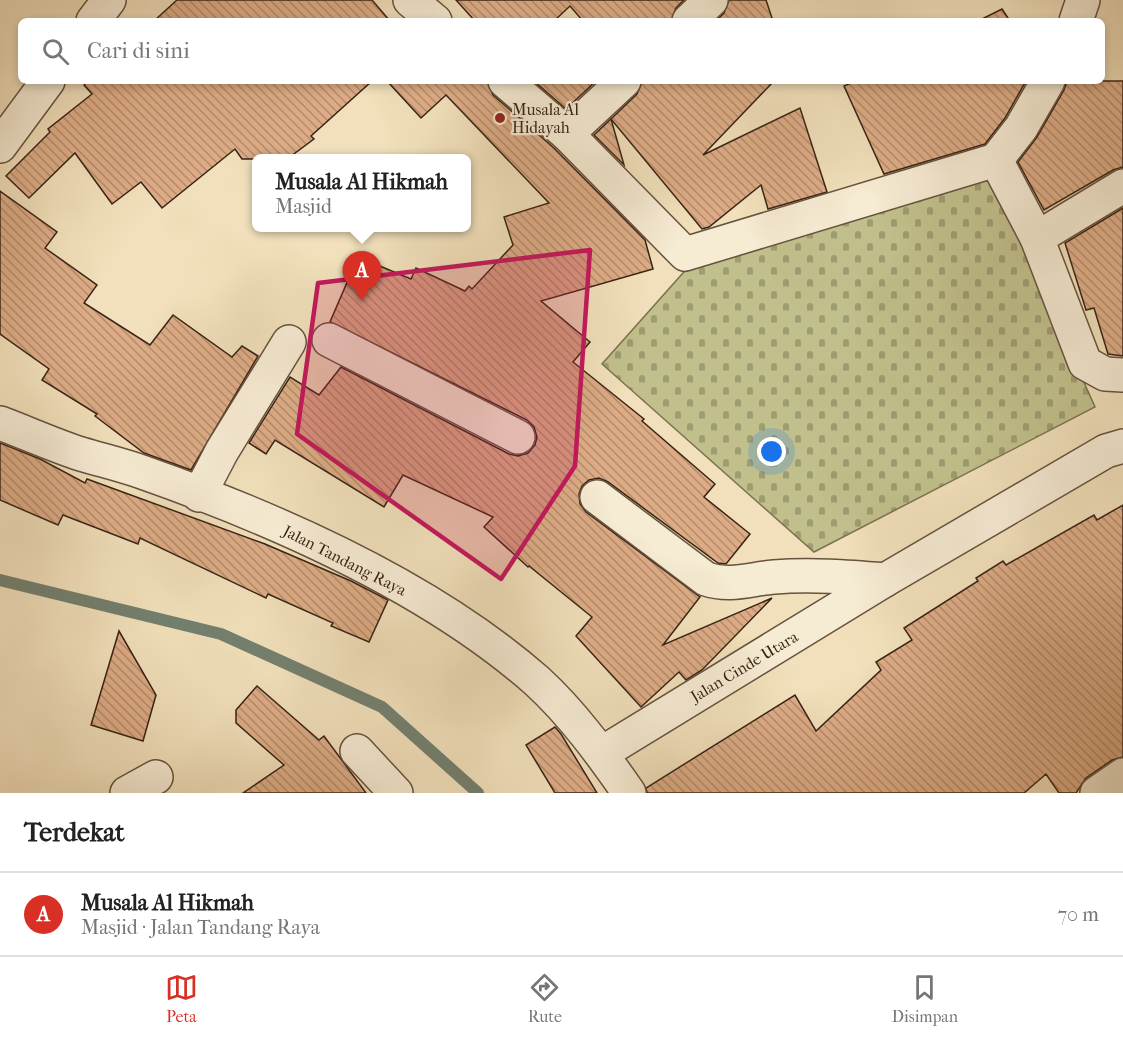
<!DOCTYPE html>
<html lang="id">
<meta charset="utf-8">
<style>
body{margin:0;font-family:"IM FELL French Canon",serif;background:#f6f6f6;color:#222}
.you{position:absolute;left:772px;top:452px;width:21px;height:21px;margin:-15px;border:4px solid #fff;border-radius:50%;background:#1a73e8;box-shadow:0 0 0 9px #1a73e833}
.badge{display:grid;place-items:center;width:39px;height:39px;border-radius:50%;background:#d93025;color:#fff;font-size:20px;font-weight:700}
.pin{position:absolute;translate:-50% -50px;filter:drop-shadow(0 2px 3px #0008)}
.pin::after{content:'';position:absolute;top:32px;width:21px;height:18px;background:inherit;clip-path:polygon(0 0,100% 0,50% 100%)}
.popup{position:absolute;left:252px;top:154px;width:219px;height:78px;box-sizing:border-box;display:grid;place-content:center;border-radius:9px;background:#fff;filter:drop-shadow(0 2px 4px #0005);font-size:20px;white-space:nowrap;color:#767676}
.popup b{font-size:22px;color:#222}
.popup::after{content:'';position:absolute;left:50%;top:100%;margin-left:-12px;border:12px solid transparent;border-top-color:#fff}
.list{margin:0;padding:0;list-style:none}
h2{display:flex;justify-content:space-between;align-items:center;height:78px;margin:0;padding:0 24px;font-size:26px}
h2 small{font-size:20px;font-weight:400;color:#767676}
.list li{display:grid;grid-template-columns:39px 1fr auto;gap:18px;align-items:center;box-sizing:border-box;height:84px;padding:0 24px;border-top:2px solid #e0e0e0}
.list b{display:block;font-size:22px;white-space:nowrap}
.list p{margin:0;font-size:20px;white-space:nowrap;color:#767676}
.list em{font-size:20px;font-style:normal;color:#767676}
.icon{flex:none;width:33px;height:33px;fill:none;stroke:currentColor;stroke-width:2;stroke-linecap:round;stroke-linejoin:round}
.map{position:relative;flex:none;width:1123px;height:793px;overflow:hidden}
.search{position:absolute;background:#fff;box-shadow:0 3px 9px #0003;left:18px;right:18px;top:18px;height:66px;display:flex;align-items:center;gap:15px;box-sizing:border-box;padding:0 21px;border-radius:9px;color:#767676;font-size:22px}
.sheet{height:162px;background:#fff}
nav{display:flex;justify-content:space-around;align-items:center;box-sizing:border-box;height:84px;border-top:2px solid #e0e0e0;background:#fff;font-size:16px;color:#767676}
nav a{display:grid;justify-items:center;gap:3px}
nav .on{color:#d93025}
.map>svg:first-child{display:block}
.cemetery{fill:url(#cemetery-stones);stroke:#7c7250;stroke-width:1.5}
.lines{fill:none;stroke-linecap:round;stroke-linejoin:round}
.stream{stroke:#73806f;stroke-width:12}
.building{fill:url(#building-back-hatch);stroke:#382315;stroke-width:1.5}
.minor-casing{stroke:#66523e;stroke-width:36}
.minor{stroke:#f6ebd3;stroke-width:33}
.marked{fill:#c2185b;fill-opacity:0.2;stroke:#c2185b;stroke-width:4.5;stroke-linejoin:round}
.poi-dot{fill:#8f2418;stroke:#f6ebd3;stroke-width:2}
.labels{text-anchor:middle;stroke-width:4.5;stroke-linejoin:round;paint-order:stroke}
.poi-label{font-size:16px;fill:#382315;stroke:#f6ebd3;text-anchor:start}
.street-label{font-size:16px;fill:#382315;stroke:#f6ebd3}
</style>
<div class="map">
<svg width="1123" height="793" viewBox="0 0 1123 793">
<defs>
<pattern id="cemetery-stones" width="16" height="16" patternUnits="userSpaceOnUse" patternTransform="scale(1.5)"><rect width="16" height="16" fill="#c1c08c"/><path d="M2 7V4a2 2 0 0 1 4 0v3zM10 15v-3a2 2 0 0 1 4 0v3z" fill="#9e9c71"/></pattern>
<pattern id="building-back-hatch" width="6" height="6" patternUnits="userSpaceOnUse" patternTransform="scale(1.5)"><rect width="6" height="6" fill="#ddac86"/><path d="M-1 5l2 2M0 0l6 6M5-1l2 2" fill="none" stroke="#b48c6c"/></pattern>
</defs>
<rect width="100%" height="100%" fill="#f1e0bb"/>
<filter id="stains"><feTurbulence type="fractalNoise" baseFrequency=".00333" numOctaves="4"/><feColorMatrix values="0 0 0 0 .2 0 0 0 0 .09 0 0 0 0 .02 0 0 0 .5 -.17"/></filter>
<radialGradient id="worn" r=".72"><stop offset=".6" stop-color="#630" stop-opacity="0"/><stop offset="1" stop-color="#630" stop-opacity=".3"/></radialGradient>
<!-- cemetery -->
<path class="cemetery" d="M991,175L1095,407L814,552L602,364L691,264Z"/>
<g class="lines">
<!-- stream -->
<path class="stream" d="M0,580L221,634L382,707L478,793"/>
</g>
<!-- building -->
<g class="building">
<path d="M177,0H372L390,21H154Z"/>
<path d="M456,0H684L676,8L671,21H583L570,6L554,21H475Z"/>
<path d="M729,0H766L773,21H716L724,13Z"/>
<path d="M1002,9L1010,21H978Z"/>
<path d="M89,81H372L311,136L314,139L287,159H242L235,149L162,208L141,182L112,204L75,153L29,198L6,176L50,132L48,129L92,94L84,85Z"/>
<path d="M387,81H487L493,95L554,148L645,240L653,269L541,301L590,342L573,362L644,419L642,421L715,484L704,497L750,534L726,564L718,563L608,482L599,478L589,480L582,486L579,494L580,504L586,512L700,597L663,645L772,598L702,670L686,680L679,672L641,707L576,636L592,617L529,566L528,567L484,527L493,517L403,475L384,507L275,440L266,454L249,443L290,377L319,395L341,367L509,454L518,456L528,453L535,445L537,437L534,427L527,420L330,322L358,257L411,279L416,268L465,291L469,286L472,289L513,245L504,217L549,203L446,95L421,118Z"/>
<path d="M534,81H596L566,109Z"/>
<path d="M642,81H774L703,155L800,108L827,192L768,209L761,185L709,227L702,229L611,119L637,94Z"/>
<path d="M855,81H1026L1005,118L985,144L884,174L844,86Z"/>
<path d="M1067,81H1123V167L1113,170L1044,210L1018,162L1037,137L1064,90Z"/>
<path d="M611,119L624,165L594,135Z"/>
<path d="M0,191L57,232L45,248L97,285L84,303L150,345L173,315L232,357L242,346L258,356L191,470L144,453L95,416L97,414L42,380L49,369L0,334Z"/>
<path d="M1123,208V356L1108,354L1094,308L1086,310L1065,243Z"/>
<path d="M0,443L40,459L85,483L87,479L265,544L351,581L388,600L369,642L331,626L333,623L268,594L266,598L140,538L138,544L63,515L58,525L0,500Z"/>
<path d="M1123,505V757L1112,760L1086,778L1076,793H1059L1046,774L1024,793H647L646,788L795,695L816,731L881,670L876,662L912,640L904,628L978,581L976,578L1003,561L1006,565L1094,515L1097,520Z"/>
<path d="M119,631L156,695L143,741L91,725Z"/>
<path d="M257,686L319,740L324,736L366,793H243L284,765L236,723V710Z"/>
<path d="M555,727L561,734L597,793H555L526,745Z"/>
</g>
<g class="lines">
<defs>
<g id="minor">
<path d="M410,0L435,21"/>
<path d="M93,21L109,0"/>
<path d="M689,21L711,0"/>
<path d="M1076,21L1083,0"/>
<path d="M505,81L567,134L685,254L996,160"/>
<path d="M567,134L624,81"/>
<path d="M0,146L48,81"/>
<path d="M996,160L1037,238L1085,363L1105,374L1123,375"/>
<path d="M996,160L1021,128L1048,81"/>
<path d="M1037,238L1123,186"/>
<path d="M329,340L518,437"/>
<path d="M0,423C27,433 53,445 81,454C101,460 122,465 142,472C276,519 429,586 537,681C572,713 602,754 629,793"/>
<path d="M199,495L222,451L289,342"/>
<path d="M597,497L706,579C730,587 750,579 774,577C811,574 849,577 885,580"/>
<path d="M357,751L396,793"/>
<path d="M602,753L885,580L1106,451L1123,446"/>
<path d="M127,793L156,777"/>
<path d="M1097,793L1123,775"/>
</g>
</defs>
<!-- minor casing -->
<use href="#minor" class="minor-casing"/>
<!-- minor -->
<use href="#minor" class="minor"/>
</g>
<!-- marked area -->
<path class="marked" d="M590,250L575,466L501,579L297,434L318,283Z"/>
<!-- markers -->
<circle class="poi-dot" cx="500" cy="118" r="6"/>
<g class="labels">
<!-- poi labels -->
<g class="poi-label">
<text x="512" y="115">Musala Al<tspan x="512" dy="18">Hidayah</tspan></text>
</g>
<!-- street labels -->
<g class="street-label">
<text transform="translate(345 560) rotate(27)" y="6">Jalan Tandang Raya</text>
<text transform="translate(744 666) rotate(-31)" y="6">Jalan Cinde Utara</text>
</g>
</g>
<rect width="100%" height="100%" filter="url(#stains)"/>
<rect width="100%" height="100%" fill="url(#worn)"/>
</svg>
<div class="you"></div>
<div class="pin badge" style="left:362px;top:301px">A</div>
<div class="popup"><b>Musala Al Hikmah</b>Masjid</div>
<div class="search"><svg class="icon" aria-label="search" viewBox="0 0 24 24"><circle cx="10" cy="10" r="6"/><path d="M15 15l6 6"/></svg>Cari di sini</div>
</div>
<section class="sheet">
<h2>Terdekat<small></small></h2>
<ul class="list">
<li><span class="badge">A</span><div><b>Musala Al Hikmah</b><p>Masjid · Jalan Tandang Raya</p></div><em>70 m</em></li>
</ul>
</section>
<nav>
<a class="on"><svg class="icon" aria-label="map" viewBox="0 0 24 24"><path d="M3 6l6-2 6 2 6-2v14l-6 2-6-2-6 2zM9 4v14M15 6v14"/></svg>Peta</a>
<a><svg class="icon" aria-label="directions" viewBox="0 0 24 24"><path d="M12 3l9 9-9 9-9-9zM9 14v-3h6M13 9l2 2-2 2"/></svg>Rute</a>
<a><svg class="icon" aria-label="saved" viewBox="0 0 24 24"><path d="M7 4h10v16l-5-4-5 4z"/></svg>Disimpan</a>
</nav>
